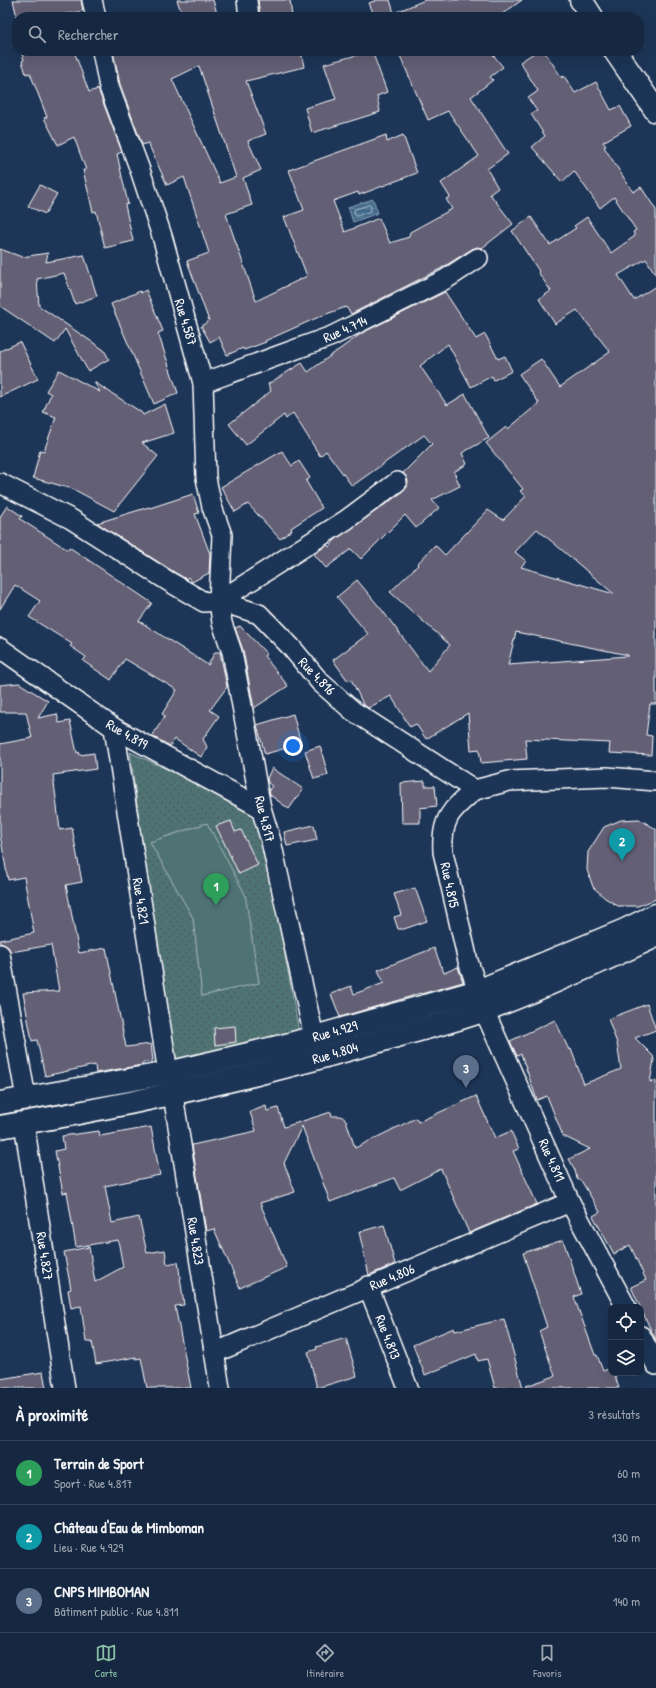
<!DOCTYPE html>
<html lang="fr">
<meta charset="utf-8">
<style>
body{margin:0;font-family:"Patrick Hand",sans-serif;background:#23344c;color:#f1f3f6}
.controls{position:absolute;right:12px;bottom:12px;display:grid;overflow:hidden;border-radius:8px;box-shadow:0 4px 16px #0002}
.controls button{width:36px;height:36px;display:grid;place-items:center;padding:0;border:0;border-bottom:1px solid #35445a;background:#162841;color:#f1f3f6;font:20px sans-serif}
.you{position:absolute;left:293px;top:746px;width:14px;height:14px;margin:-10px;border:3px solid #fff;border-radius:50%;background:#1a73e8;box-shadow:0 0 0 6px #1a73e833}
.badge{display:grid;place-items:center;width:26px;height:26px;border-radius:50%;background:#8abfa5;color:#fff;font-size:13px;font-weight:700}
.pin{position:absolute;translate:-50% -33px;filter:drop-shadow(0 1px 2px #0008)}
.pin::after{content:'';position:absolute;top:21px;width:14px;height:12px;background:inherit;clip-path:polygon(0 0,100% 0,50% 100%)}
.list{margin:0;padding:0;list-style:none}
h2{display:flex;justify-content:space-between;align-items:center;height:52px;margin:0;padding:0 16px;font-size:17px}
h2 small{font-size:13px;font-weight:400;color:#9ea6b1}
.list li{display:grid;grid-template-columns:26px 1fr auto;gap:12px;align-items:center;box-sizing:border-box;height:64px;padding:0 16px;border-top:1px solid #35445a}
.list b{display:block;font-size:15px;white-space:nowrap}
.list p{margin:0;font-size:13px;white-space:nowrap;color:#9ea6b1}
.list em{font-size:13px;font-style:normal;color:#9ea6b1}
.icon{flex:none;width:22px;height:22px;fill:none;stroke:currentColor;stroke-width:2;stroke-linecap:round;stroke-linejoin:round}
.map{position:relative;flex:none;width:656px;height:1388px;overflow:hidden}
.search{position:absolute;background:#162841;box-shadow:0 4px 16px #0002;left:12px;right:12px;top:12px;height:44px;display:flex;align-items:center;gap:10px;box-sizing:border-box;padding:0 14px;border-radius:16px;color:#9ea6b1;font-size:15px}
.sheet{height:244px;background:#162841}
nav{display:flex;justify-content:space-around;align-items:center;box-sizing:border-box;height:56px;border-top:1px solid #35445a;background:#162841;font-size:11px;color:#9ea6b1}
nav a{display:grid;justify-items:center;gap:2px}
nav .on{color:#8abfa5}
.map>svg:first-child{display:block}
.grass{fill:url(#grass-dots);stroke:#a8b9ba}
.pitch{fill:#507374;stroke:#a8b9ba}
.water{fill:url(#water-rules);stroke:#8ca4b8}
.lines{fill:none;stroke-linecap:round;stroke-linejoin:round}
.shore{stroke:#b3c2cf;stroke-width:1}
.building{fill:#635e74;stroke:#fff;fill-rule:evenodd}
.minor-casing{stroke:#fff;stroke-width:22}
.major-casing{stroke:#fff;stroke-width:25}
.minor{stroke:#1d3557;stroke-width:19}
.major{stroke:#1d3557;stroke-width:22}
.labels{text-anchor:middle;stroke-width:3;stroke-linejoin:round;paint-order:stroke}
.street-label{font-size:14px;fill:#fff;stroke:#1d3557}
</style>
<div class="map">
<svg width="656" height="1388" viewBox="0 0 656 1388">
<defs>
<pattern id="grass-dots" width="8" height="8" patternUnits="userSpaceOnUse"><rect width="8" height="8" fill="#507374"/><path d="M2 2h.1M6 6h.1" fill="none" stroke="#4d5a5a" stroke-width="1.8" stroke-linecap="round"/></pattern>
<pattern id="water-rules" width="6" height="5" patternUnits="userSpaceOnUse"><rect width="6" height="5" fill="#406788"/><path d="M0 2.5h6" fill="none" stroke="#5d7e9a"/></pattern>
</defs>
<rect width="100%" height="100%" fill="#1d3557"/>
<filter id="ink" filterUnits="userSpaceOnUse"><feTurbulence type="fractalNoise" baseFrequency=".025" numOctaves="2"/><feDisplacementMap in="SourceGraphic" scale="8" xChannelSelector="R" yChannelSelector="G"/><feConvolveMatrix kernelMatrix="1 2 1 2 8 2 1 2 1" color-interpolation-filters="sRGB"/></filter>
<g filter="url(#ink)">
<!-- grass -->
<path class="grass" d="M130,752L259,812L300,1037L172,1062Z"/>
<!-- pitch -->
<path class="pitch" d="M207,823L245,894L259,983L202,996L193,918L150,842Z"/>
<!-- water -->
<path class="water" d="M373,199L378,213L353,222L348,207Z"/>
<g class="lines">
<!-- shore -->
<path class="shore" d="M369,205L371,206V211L357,216L355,215L354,210Z"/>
</g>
<!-- building -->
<g class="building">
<path d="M13,0H81L83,11L48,17H17Z"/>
<path d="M177,0H213L218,17H183Z"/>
<path d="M258,0H290L292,17H260Z"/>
<path d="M377,0H390L394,13L425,0H522L498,17H375L369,3Z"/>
<path d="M21,51H74L89,92L98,89L122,152L117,154L128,204L125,205L133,241L105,248L96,211L93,212L83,170H86L74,137L58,145L44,118L47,117L30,73L26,74L22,61L24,60Z"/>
<path d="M113,51H256L258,55L276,51H301L304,67L246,81L266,134L248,141L261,170L243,178L252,205L226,214L256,301L307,276L284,217L304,210L289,170L386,135L387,142L403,135L417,173L359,195L358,192L333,201L345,232L379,218L390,243L409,237L410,232L452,209L446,199L450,197L441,183L479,156L448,111L428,120L398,51H490L503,67L490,77L493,80L471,97L508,154L487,169L498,188L490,194L513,224L482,248L477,247L472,249L440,269L351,314L346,307L321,316L265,341L266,342L244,350L243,348L227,355L219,337L210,342L201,326L209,321L187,261L209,253L184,177L167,185L148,143L142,145L120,84ZM199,66L236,177L220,183L172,79Z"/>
<path d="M372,51L387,92L377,96L380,112L312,133L305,108L336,99L324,64Z"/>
<path d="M537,51H544L562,78L564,76L575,93L596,82L611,110L620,106L631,126L603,142L606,146L604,147L633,192L641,187L656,210V275L646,259L618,275L634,300L656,286V704H650L646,735L652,736L651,755L609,753L610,743L525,739L527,759L481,763L479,749L471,750L468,713L426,739L416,724L410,727L391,696L368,708L363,704L351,679L348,681L333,660L368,634L337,597L357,580L382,610L428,671L450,645L390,592L418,565L417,564L435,545L445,555L488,510L503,520L526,496L520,491L523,489L486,443L506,427L508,429L539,403L519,374L541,359L560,387L610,352L577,310L555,324L539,299L551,291L538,272L539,271L512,231L531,217L550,245L576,228L574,226L587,217L611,253L635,236L633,232L636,230L614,197L600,208L574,171L562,182L532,147L545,136L531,114L537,111L528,98L538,91L520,62ZM537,529L614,594L521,567L526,561L515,552ZM516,632L628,655V656L508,665Z"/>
<path d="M40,185L57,194L45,214L28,206Z"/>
<path d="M0,249L22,257L48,253L46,262L84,255L97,296L75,304L64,273L37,279L39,306L104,350L109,359L88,371L65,329L55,343L0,306Z"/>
<path d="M146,290L163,331L158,333L178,393L154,404L111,304L140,291L141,293Z"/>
<path d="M445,292L476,339L485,334L498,359L505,356L512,371L494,380L492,376L471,387L448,344L420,366L447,405L465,394L489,438L462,453L467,464L454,472L460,486L432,500L439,508L416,528L405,515L361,559L351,549L326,568L314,554L327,545L329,547L336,539L404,491L407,487L408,481L406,476L403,473L432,444L424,435L352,486L326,451L320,456L293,413L286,419L284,415L246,445L229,424L271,391L268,384L302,363L308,372L362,333Z"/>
<path d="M20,342L38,379L0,397V351Z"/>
<path d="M59,370L100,392L94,382L141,412L143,415L165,404L174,433L142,443L158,456L114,511L73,489L33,478L40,450L44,451L56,417L43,412L51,394L46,391Z"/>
<path d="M282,451L292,466L299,461L310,478L306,481L322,508L291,528L292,530L280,539L248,504L235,512L221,487Z"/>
<path d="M193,494L199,513L195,514L210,554L209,573L192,582L188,577L186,579L174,572L97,523L149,507L150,508Z"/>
<path d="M7,506L22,516L20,519L68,550L69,547L152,603L139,621L208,665L215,652H220L227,687L210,710L219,716L203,739L207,747L201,757L175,739L170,746L152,736L165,716L162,714L177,690L125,659L111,680L83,661L86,657L70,646L72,644L29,617L40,601L15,585L0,609V517Z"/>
<path d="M240,626L267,654L264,656L288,686L254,708L243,650L235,628Z"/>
<path d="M19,683L48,701L38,718L57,714L59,723L70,721L77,753L79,752L80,755L94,753L96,769L53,775L60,830L72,828L82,882L66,885L79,953L106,948L126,1047L151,1044L153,1061L142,1063V1065L96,1073L95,1065L45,1076L37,1040L32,1041L23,993L59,991L51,945L11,952L8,947L0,943V940L34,933L24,877L8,880L0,834V744L32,738L26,712H0V685Z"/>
<path d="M293,714L301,744L265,754L257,725Z"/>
<path d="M320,746L328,775L314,779L305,751Z"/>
<path d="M272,768L303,789L289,809L270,795L269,790L272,786L268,783L267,778Z"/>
<path d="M425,781V786H435L437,806L420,808V823H402L401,783Z"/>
<path d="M639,819L656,829V899L638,906H618L605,898L593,887L587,870L588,852L604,827L621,820Z"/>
<path d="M231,821L235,832L241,830L258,865L239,874L216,826Z"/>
<path d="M314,825L317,840L287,846L284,832Z"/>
<path d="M415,888L427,921L404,929H398L394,917L401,915L394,894Z"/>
<path d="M434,948L444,973L458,967L463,982L421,994L420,993L409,997L340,1017L331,994L351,986L354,994L384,983L378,970Z"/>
<path d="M647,1004L656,1030L635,1038L653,1056L654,1060L650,1082L656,1080V1341L631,1287L646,1280L630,1245L614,1254L593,1216L600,1212L582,1182L577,1179L575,1170L569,1159L590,1149L563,1136L547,1096L537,1100L521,1054L517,1056L510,1041L555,1020L569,1050L571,1049L584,1084L621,1069L617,1043L608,1019Z"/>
<path d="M235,1026L236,1042L215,1045L214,1028Z"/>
<path d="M476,1096L495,1138L511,1131L519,1149L513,1151L537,1204L469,1233L441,1169L400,1190L394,1178L330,1202L302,1126L284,1163L295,1192L260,1203L287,1267L240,1288L214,1229L206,1231L192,1145L256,1131L250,1112L266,1106L267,1111L278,1108L284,1127L331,1112L332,1116H341L346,1120L355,1148L416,1118L418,1122Z"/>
<path d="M151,1127L160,1175L105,1186L112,1223L139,1217L147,1253L165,1250L167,1264L178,1262L184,1305L175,1306L191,1388H147L141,1358L136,1359V1357L96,1364L92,1342H86L81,1306L71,1308L68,1290L71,1289L64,1252L89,1247L95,1282L123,1267L118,1240L76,1247L67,1192L63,1193L55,1151L64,1149L62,1136L99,1131L100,1136Z"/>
<path d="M384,1225L395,1264L369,1275L359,1232Z"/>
<path d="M563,1240L581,1294L574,1297L595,1355H597L603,1371L611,1368V1373H614L619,1388H527L526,1386L555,1376L539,1331L547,1327L523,1253Z"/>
<path d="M504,1319L523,1388H495L487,1359L478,1361L476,1354L425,1375L413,1345L454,1328L455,1331Z"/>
<path d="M346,1338L357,1376L317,1388L308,1352L317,1349L316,1347Z"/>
<path d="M43,1372L46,1388H0V1379Z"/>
</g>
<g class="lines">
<defs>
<g id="minor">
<path d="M92,0L96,17"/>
<path d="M247,0L249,17"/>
<path d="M102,51L109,87L140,170L162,236L203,383L206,478L212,507L222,535L219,601L222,623L232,652L261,808L271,841L314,1037"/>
<path d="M203,383L332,336L446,279L478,258"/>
<path d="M0,483L71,519L168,581L204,602L219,601L259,614L291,647L320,682L353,711L475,790L509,781L607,777L656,781"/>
<path d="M219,601L346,520L397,482"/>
<path d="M0,648L114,728L261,808"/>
<path d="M114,728L168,1073"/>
<path d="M475,790C451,810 441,818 443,852L468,961L478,991"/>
<path d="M0,954L26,1098"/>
<path d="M484,1010L570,1202L626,1307"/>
<path d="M173,1095L220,1388"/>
<path d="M24,1123L65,1388"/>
<path d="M368,1286L408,1388"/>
<path d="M641,1336L656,1365"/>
<path d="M214,1353L570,1202"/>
</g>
<g id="major">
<path d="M581,0L592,17"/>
<path d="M615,51L656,111"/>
<path d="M0,1103L168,1073L286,1045L478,991L625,930L656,915"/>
<path d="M0,1127C127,1106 252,1078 376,1042C412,1031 450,1023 485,1010C543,988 600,962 656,936"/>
</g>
</defs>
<!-- minor casing -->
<use href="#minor" class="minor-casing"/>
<!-- major casing -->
<use href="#major" class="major-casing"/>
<!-- minor -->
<use href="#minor" class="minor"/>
<!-- major -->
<use href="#major" class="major"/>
</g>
</g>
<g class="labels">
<!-- street labels -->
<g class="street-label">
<text transform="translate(186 322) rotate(73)" y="5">Rue 4.587</text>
<text transform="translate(345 329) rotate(-24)" y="5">Rue 4.714</text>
<text transform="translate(317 676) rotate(46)" y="5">Rue 4.816</text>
<text transform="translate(127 734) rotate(30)" y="5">Rue 4.819</text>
<text transform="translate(265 819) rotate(76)" y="5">Rue 4.817</text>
<text transform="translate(450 885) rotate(78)" y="5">Rue 4.815</text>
<text transform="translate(141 901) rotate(81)" y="5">Rue 4.821</text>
<text transform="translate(335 1031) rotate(-16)" y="5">Rue 4.929</text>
<text transform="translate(335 1053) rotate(-16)" y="5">Rue 4.804</text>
<text transform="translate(552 1160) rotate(66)" y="5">Rue 4.811</text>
<text transform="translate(196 1241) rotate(81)" y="5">Rue 4.823</text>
<text transform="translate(45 1256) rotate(81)" y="5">Rue 4.827</text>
<text transform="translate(392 1277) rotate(-23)" y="5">Rue 4.806</text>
<text transform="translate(388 1337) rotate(69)" y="5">Rue 4.813</text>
</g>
</g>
</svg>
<div class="controls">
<button><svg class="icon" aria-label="locate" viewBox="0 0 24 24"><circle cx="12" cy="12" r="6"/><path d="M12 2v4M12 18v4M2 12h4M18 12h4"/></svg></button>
<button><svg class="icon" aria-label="layers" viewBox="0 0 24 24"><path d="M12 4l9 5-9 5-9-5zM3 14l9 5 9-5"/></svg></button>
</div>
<div class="you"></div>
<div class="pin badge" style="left:216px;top:906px;background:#2e9e5b">1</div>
<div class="pin badge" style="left:622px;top:861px;background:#0f9aa8">2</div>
<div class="pin badge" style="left:466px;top:1088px;background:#5c6f8a">3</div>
<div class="search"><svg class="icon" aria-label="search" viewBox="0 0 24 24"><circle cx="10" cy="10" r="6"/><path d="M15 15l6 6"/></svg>Rechercher</div>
</div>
<section class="sheet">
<h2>À proximité<small>3 résultats</small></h2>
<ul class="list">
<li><span class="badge" style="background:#2e9e5b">1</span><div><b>Terrain de Sport</b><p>Sport · Rue 4.817</p></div><em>60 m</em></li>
<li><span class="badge" style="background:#0f9aa8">2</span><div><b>Château d'Eau de Mimboman</b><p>Lieu · Rue 4.929</p></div><em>130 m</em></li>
<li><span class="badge" style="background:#5c6f8a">3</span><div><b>CNPS MIMBOMAN</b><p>Bâtiment public · Rue 4.811</p></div><em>140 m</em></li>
</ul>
</section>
<nav>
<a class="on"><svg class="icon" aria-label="map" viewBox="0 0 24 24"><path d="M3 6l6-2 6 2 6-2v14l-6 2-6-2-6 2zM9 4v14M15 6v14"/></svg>Carte</a>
<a><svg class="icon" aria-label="directions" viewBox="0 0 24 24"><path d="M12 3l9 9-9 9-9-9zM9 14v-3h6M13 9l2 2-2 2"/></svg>Itinéraire</a>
<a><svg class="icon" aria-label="saved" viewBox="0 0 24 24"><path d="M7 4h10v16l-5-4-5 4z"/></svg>Favoris</a>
</nav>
